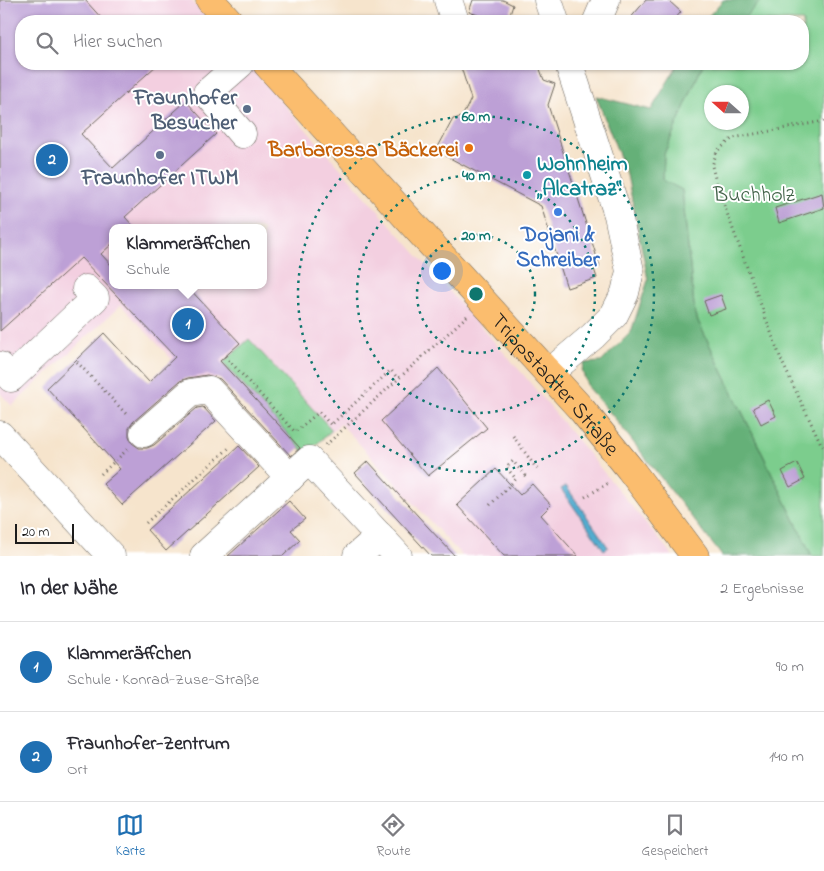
<!DOCTYPE html>
<html lang="de">
<meta charset="utf-8">
<style>
body{margin:0;font-family:"Indie Flower",sans-serif;background:#f2f2f3;color:#2b2b33}
.compass{position:absolute;left:704px;top:85px;width:45px;height:45px;border-radius:50%;background:#fff;box-shadow:0 1px 4px #0004;rotate:291deg}
.scale{position:absolute;left:15px;bottom:12px;width:59px;box-sizing:border-box;padding-left:5px;border:2px solid #1c1c1c;border-top:0;font-size:14px;line-height:18px;white-space:nowrap;color:#1c1c1c;-webkit-text-stroke:4px #fff;paint-order:stroke}
.you{position:absolute;left:441px;top:270px;width:18px;height:18px;margin:-12px;border:4px solid #fff;border-radius:50%;background:#1a73e8;box-shadow:0 0 0 8px #1a73e833}
.badge{display:grid;place-items:center;width:32px;height:32px;border-radius:50%;background:#1f6fb2;color:#fff;font-size:16px;font-weight:700}
.pin{position:absolute;translate:-50% -50%;border:2px solid #fff;box-shadow:0 1px 5px #0006}
.popup{position:absolute;left:109px;top:224px;width:158px;height:65px;box-sizing:border-box;display:grid;place-content:center;border-radius:10px;background:#fff;filter:drop-shadow(0 1px 4px #0005);font-size:16px;white-space:nowrap;color:#7c7c81}
.popup b{font-size:19px;color:#2b2b33}
.popup::after{content:'';position:absolute;left:50%;top:100%;margin-left:-10px;border:10px solid transparent;border-top-color:#fff}
.list{margin:0;padding:0;list-style:none}
h2{display:flex;justify-content:space-between;align-items:center;height:65px;margin:0;padding:0 20px;font-size:21px}
h2 small{font-size:16px;font-weight:400;color:#7c7c81}
.list li{display:grid;grid-template-columns:32px 1fr auto;gap:15px;align-items:center;box-sizing:border-box;height:90px;padding:0 20px;border-top:1px solid #e1e1e2}
.list b{display:block;font-size:19px;white-space:nowrap}
.list p{margin:0;font-size:16px;white-space:nowrap;color:#7c7c81}
.list em{font-size:16px;font-style:normal;color:#7c7c81}
.icon{flex:none;width:28px;height:28px;fill:none;stroke:currentColor;stroke-width:2;stroke-linecap:round;stroke-linejoin:round}
.map{position:relative;flex:none;width:824px;height:556px;overflow:hidden}
.search{position:absolute;background:#fff;box-shadow:0 1px 4px #0004;left:15px;right:15px;top:15px;height:55px;display:flex;align-items:center;gap:12px;box-sizing:border-box;padding:0 18px;border-radius:20px;color:#7c7c81;font-size:19px}
.sheet{height:245px;background:#fff}
nav{display:flex;justify-content:space-around;align-items:center;box-sizing:border-box;height:70px;border-top:1px solid #e1e1e2;background:#fff;font-size:14px;color:#7c7c81}
nav a{display:grid;justify-items:center;gap:2px}
nav .on{color:#1f6fb2}
.map>svg:first-child{display:block}
.built{fill:#f3cfe0;fill-rule:evenodd}
.green{fill:#7ccd8d;stroke:#4c7454;fill-rule:evenodd}
.forest{fill:#65b078;stroke:#40664a}
.water{fill:#52accf;stroke:#376476}
.building{fill:#bda0d6}
.lines{fill:none;stroke-linecap:round;stroke-linejoin:round}
.minor-casing{stroke:#68625a;stroke-width:29}
.major-casing{stroke:#68625a;stroke-width:29}
.path{stroke:#68625a;stroke-width:3;stroke-dasharray:1 4;stroke-linecap:butt}
.minor{stroke:#fff;stroke-width:28}
.major{stroke:#fbbd6e;stroke-width:28}
.ring{fill:none;stroke:#0f766e;stroke-width:2.5;stroke-dasharray:2.5 5}
.service-dot{fill:#5c6f8a;stroke:#fff;stroke-width:2}
.food-dot{fill:#e8710a;stroke:#fff;stroke-width:2}
.culture-dot{fill:#0f9aa8;stroke:#fff;stroke-width:2}
.shop-dot{fill:#3f7fe0;stroke:#fff;stroke-width:2}
.labels{text-anchor:middle;stroke-width:4;stroke-linejoin:round;paint-order:stroke}
.service-label{font-size:22px;font-weight:bold;fill:#4e5e75;stroke:#fff;text-anchor:end}
.food-label{font-size:22px;font-weight:bold;fill:#c56008;stroke:#fff;text-anchor:end}
.culture-label{font-size:22px;font-weight:bold;fill:#0d838f;stroke:#fff;text-anchor:start}
.park-label{font-size:22px;fill:#426349;stroke:#fff}
.shop-label{font-size:22px;font-weight:bold;fill:#366cbe;stroke:#fff}
.street-label{font-size:22px;fill:#1c1c1c;stroke:#fff}
.centre{fill:#0f766e;stroke:#fff;stroke-width:2.5}
.ring-label{font-size:15px;text-anchor:middle;font-weight:bold;fill:#0f766e;stroke:#fff;stroke-width:4;stroke-linejoin:round;paint-order:stroke}
</style>
<div class="map">
<svg width="824" height="556" viewBox="0 0 824 556">
<rect width="100%" height="100%" fill="#fff"/>
<filter id="ink" filterUnits="userSpaceOnUse"><feTurbulence type="fractalNoise" baseFrequency=".02" numOctaves="2"/><feDisplacementMap in="SourceGraphic" scale="10" xChannelSelector="R" yChannelSelector="G"/><feConvolveMatrix kernelMatrix="1 2 1 2 8 2 1 2 1" color-interpolation-filters="sRGB"/></filter>
<filter id="wash" filterUnits="userSpaceOnUse"><feTurbulence type="fractalNoise" baseFrequency=".0096" numOctaves="4" result="noise"/><feDisplacementMap in="SourceGraphic" scale="20" xChannelSelector="R" yChannelSelector="G"/><feGaussianBlur stdDeviation="1.12" result="paint"/><feColorMatrix in="noise" values="0 0 0 0 0 0 0 0 0 0 0 0 0 0 0 0 0 1.4 0 .05"/><feComposite in="paint" operator="in"/></filter>
<g filter="url(#wash)">
<rect width="100%" height="100%" fill="#f6e4cc"/>
<!-- built -->
<path class="built" d="M0,0H191L210,21H21V64H248L522,373L673,556H462L341,424L313,448L234,363L207,386L196,385L121,305L12,406L0,393ZM113,228H263V285H113Z"/>
<!-- green -->
<g class="green">
<path d="M762,0H824V556H812L695,315L682,190L663,181L664,154L703,64H803V21H741ZM712,92H742V122H712Z"/>
<path d="M249,339L332,430L306,454L223,363Z"/>
</g>
<!-- forest -->
<g class="forest">
<path d="M723,0H762L741,21H704Z"/>
<path d="M678,64H703L664,154L663,180L682,190L695,315L812,556H722L612,415L588,388L582,370L584,363L601,362L631,332L648,280L627,175L596,96L651,110Z"/>
</g>
<!-- water -->
<path class="water" d="M566,486L608,547L604,550L561,489Z"/>
<g id="blocks">
<!-- building -->
<g class="building">
<path d="M0,0H85L104,21H21V64H158L81,134L113,168L186,101L216,134L125,217L135,228H113V243L101,254L113,267V285H186L240,343L220,361L300,448L291,456L220,379L207,375L188,378L180,381L133,422L129,428V436L132,443L139,448H147L154,445L197,408L203,407L216,421L122,505L103,484L120,469L47,388L104,333L149,382L175,357L81,258L0,331Z"/>
<path d="M473,0H503L513,5L508,21H476L478,15L469,12Z"/>
<path d="M646,0H668L681,12L673,21H628Z"/>
<path d="M460,64H538L544,80L555,84L548,105L600,267L594,269L597,278L567,288L541,206L446,156L448,152L438,147L453,119L462,117L471,99Z"/>
<path d="M822,193L824,208L779,223L775,208Z"/>
<path d="M721,295L726,309L709,315L704,301Z"/>
<path d="M438,368L487,428L428,476L381,421Z"/>
<path d="M768,400L776,416L761,424L753,408Z"/>
<path d="M239,446L259,467L166,551L147,530Z"/>
<path d="M368,461L428,527L455,556H431L409,532L355,473Z"/>
<path d="M797,463L805,479L790,487L782,471Z"/>
<path d="M496,469L520,495L532,484L551,505L541,515L578,556H504L457,505Z"/>
<path d="M289,501L305,519L291,530L300,540L283,556H228Z"/>
</g>
</g>
</g>
<g filter="url(#ink)">
<use href="#blocks" fill-opacity="0" stroke="#68625a" stroke-width="1"/>
<g class="lines">
<defs>
<g id="minor">
<path d="M448,0L455,21"/>
<path d="M548,0L555,21"/>
<path d="M597,21L606,0"/>
<path d="M240,64L207,93L242,134"/>
<path d="M0,366L11,378L95,298L86,289"/>
<path d="M549,373L593,336L614,315L625,293L630,271L618,215L569,64"/>
<path d="M144,433L190,393L209,390L290,478"/>
<path d="M0,435L111,556"/>
<path d="M204,556L309,460L398,556"/>
<path d="M357,556L380,536"/>
</g>
<g id="major">
<path d="M210,0L229,21"/>
<path id="s1" d="M267,64L582,410L630,469L695,556"/>
</g>
</defs>
<!-- minor casing -->
<use href="#minor" class="minor-casing"/>
<!-- major casing -->
<use href="#major" class="major-casing"/>
<!-- path -->
<g class="path">
<path d="M824,121L733,138L717,151L712,166L717,186L782,362L824,450"/>
<path d="M225,356L295,432L319,412L331,425L391,370L398,379"/>
<path d="M77,362L128,416"/>
<path d="M513,436L537,469"/>
<path d="M326,445L467,316"/>
<path d="M101,474L128,449"/>
<path d="M585,497L610,482"/>
<path d="M490,505L516,479L506,467L513,461L527,478"/>
<path d="M146,523L230,447"/>
</g>
<!-- minor -->
<use href="#minor" class="minor"/>
<!-- major -->
<use href="#major" class="major"/>
</g>
</g>
<!-- distance rings -->
<g class="ring">
<circle cx="476" cy="294" r="59"/>
<circle cx="476" cy="294" r="119"/>
<circle cx="476" cy="294" r="178"/>
</g>
<!-- markers -->
<g class="service-dot">
<circle cx="247" cy="109" r="5"/>
<circle cx="160" cy="155" r="5"/>
</g>
<circle class="food-dot" cx="469" cy="148" r="5"/>
<circle class="culture-dot" cx="527" cy="175" r="5"/>
<circle class="shop-dot" cx="558" cy="212" r="5"/>
<g class="labels">
<!-- service labels -->
<g class="service-label">
<text x="237" y="104">Fraunhofer<tspan x="237" dy="25">Besucher</tspan></text>
<text x="160" y="184" text-anchor="middle">Fraunhofer ITWM</text>
</g>
<!-- food labels -->
<g class="food-label">
<text x="459" y="156">Barbarossa Bäckerei</text>
</g>
<!-- culture labels -->
<g class="culture-label">
<text x="537" y="170">Wohnheim<tspan x="537" dy="25">„Alcatraz“</tspan></text>
</g>
<!-- park labels -->
<g class="park-label">
<text x="754" y="201">Buchholz</text>
</g>
<!-- shop labels -->
<g class="shop-label">
<text x="558" y="241">Dojani &amp;<tspan x="558" dy="25">Schreiber</tspan></text>
</g>
<!-- street labels -->
<g class="street-label">
<text dy="8" stroke="none"><textPath href="#s1" startOffset="431">Trippstadter Straße</textPath></text>
</g>
</g>
<circle cx="476" cy="294" r="8" class="centre"/>
<g class="ring-label">
<text x="476" y="121">60 m</text>
<text x="476" y="180">40 m</text>
<text x="476" y="240">20 m</text>
</g>
</svg>
<svg class="compass" viewBox="-18 -18 36 36"><path d="M0-13l5 13h-10z" fill="#e53935"/><path d="M0 13l5-13h-10z" fill="#7c7c81"/></svg>
<div class="scale">20 m</div>
<div class="you"></div>
<div class="pin badge" style="left:188px;top:324px">1</div>
<div class="popup"><b>Klammeräffchen</b>Schule</div>
<div class="pin badge" style="left:52px;top:160px">2</div>
<div class="search"><svg class="icon" aria-label="search" viewBox="0 0 24 24"><circle cx="10" cy="10" r="6"/><path d="M15 15l6 6"/></svg>Hier suchen</div>
</div>
<section class="sheet">
<h2>In der Nähe<small>2 Ergebnisse</small></h2>
<ul class="list">
<li><span class="badge">1</span><div><b>Klammeräffchen</b><p>Schule · Konrad-Zuse-Straße</p></div><em>90 m</em></li>
<li><span class="badge">2</span><div><b>Fraunhofer-Zentrum</b><p>Ort</p></div><em>140 m</em></li>
</ul>
</section>
<nav>
<a class="on"><svg class="icon" aria-label="map" viewBox="0 0 24 24"><path d="M3 6l6-2 6 2 6-2v14l-6 2-6-2-6 2zM9 4v14M15 6v14"/></svg>Karte</a>
<a><svg class="icon" aria-label="directions" viewBox="0 0 24 24"><path d="M12 3l9 9-9 9-9-9zM9 14v-3h6M13 9l2 2-2 2"/></svg>Route</a>
<a><svg class="icon" aria-label="saved" viewBox="0 0 24 24"><path d="M7 4h10v16l-5-4-5 4z"/></svg>Gespeichert</a>
</nav>
